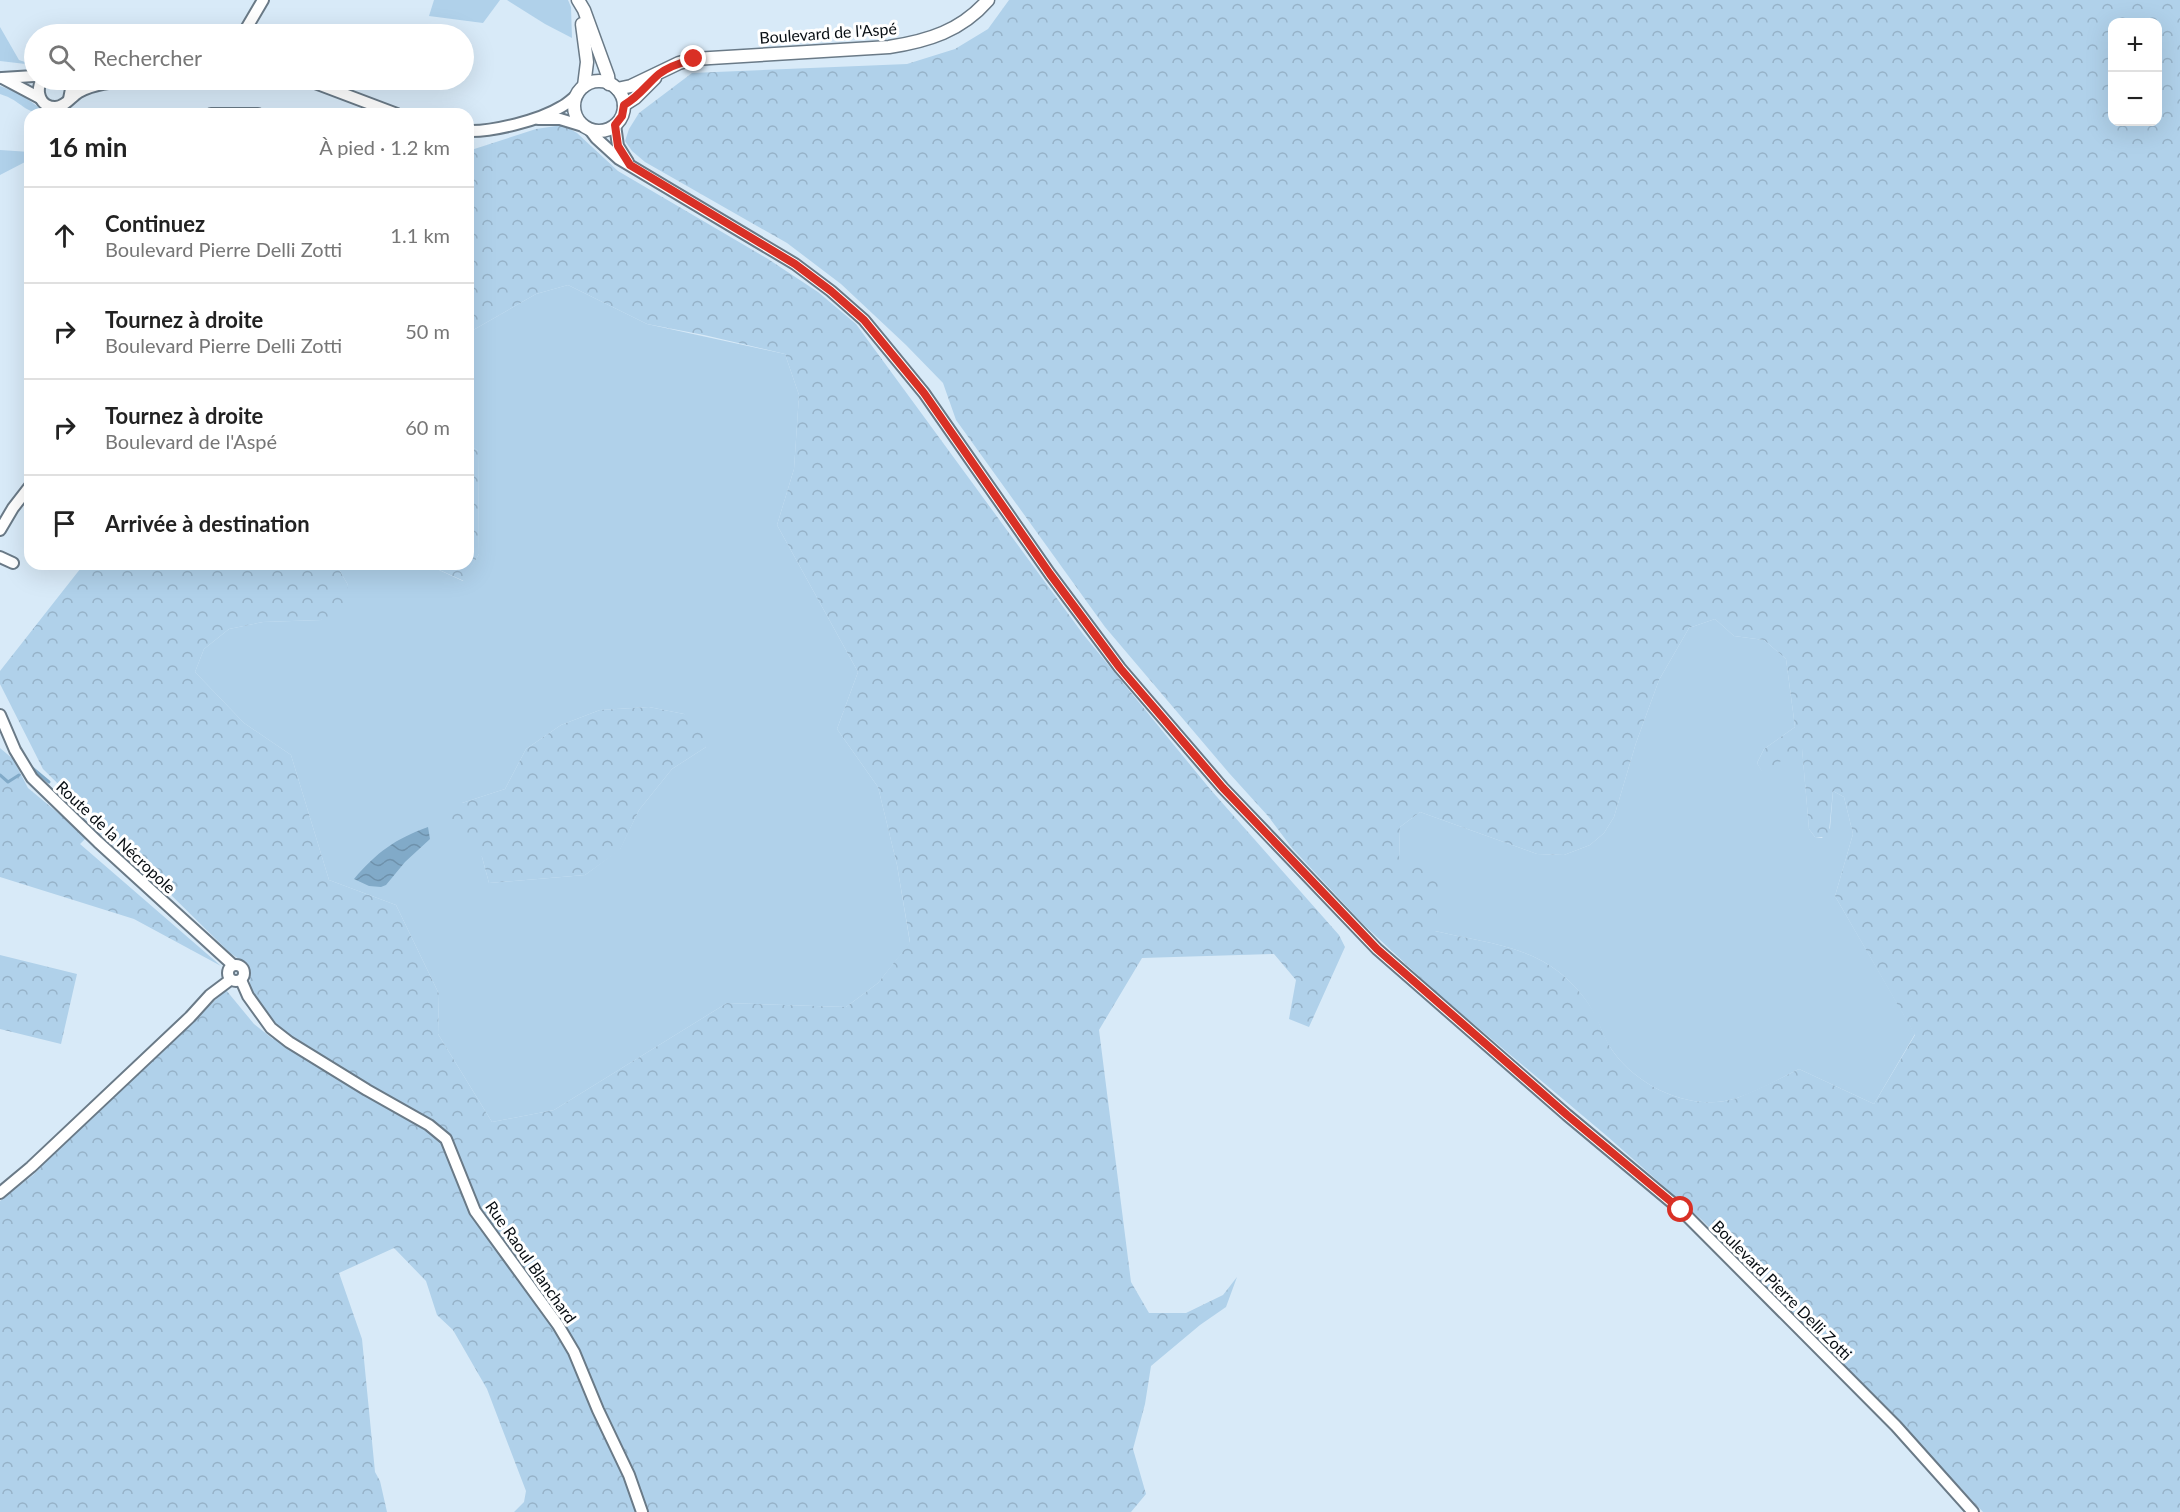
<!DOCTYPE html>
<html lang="fr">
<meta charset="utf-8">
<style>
body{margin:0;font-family:Lato,sans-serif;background:#f6f6f6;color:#222}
.controls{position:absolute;right:18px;top:18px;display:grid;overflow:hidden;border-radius:12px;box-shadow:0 6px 24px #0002}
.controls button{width:54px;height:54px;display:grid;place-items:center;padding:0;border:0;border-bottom:2px solid #e0e0e0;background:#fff;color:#222;font:30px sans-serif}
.stop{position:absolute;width:18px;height:18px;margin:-14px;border:4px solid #d93025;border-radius:50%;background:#fff}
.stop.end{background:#d93025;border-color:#fff;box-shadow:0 2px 6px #0008}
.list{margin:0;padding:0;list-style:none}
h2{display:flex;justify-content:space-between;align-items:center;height:78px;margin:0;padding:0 24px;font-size:26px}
h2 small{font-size:20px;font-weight:400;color:#767676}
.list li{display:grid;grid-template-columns:39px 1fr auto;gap:18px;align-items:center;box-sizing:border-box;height:96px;padding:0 24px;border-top:2px solid #e0e0e0}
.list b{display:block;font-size:22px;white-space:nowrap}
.list p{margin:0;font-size:20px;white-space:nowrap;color:#767676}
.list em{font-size:20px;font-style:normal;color:#767676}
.icon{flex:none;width:33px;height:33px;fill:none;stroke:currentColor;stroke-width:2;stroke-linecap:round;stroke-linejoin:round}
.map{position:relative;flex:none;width:2180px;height:1512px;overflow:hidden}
.search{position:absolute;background:#fff;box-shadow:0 6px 24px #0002;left:24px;top:24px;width:450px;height:66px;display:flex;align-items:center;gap:15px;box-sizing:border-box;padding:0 21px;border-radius:33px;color:#767676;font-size:22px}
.panel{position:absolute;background:#fff;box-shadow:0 6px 24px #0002;left:24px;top:108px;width:450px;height:462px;border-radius:18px}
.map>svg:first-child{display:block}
.green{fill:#b0d1ea;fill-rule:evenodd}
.forest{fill:url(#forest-crowns);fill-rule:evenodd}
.water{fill:url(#water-waves)}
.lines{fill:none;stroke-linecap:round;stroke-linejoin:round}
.stream{stroke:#81aac8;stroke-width:3}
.minor-casing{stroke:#6a7a87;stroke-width:14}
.major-casing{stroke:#6a7a87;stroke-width:15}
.minor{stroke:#fff;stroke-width:10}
.major{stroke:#fff;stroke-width:12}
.route{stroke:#d93025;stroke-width:8}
.labels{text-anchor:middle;stroke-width:6;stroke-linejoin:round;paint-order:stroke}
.street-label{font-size:16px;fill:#080e13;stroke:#fff}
</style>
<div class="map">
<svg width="2180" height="1512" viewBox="0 0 2180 1512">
<defs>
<pattern id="forest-crowns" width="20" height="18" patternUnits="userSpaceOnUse" patternTransform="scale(1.5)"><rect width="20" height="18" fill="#b0d1ea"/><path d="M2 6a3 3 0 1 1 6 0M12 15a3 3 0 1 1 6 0" fill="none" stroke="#96b2c8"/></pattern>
<pattern id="water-waves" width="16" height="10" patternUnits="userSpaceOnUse" patternTransform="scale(1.5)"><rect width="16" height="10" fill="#81aac8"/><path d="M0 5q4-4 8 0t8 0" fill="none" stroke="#6e91ab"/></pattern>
</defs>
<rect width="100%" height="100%" fill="#d8eaf8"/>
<!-- green -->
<g class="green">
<path d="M434,0H500L483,23L429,16Z"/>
<path d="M507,0H568L571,7L572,38L545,24Z"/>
<path d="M0,27L19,60L34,65L0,61Z"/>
<path d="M0,86L19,93L48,114C23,114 23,101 0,94Z"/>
<path d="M0,150L30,152V163L27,161L0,175Z"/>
<path d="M568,285L647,324L785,354L799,395L794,469L777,525L858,672L837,729L878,787L897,865L910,943L878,983L846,1007L727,1003L554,1110L492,1122L438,1034L439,994L396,905L329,880L291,755L244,723L195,672L204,649L229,629L263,622L321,620L348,585L336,564H426L463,581L479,554L478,451L468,443V333L536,294ZM649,707L684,714L706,747L672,769L639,810L620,849L585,875L489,883L482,857L462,803L505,789L526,749L561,725L600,710Z"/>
<path d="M1715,619L1734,636L1764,640L1786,659L1795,727L1764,749L1757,763L1762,771L1802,748L1809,829L1815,837L1822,838L1830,828L1833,791L1844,797L1853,834L1835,896L1915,1034L1874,1104L1799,1069C1779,1079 1758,1091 1737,1098C1691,1113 1635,1086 1610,1047C1604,1038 1601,1027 1596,1018C1588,1000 1575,985 1559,972C1525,945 1477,941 1435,931L1399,861L1400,827L1420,812L1537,854L1564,855L1590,845L1604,833L1614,817L1636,743L1659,680L1689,628Z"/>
</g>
<!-- forest -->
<g class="forest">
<path d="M1009,0H2180V1512H1983L1865,1386L1702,1220L1608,1137L1438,994L1363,924L1292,848L1268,816L1229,773L1105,627L956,420L943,383L906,345L841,284L787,243L645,162L632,151L625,141L629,129L639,113L692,73L907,64L955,49L988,29ZM2112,22H2158V122H2112ZM1715,619L1734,636L1764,640L1786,659L1795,727L1764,749L1757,763L1762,772L1802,749L1809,829L1815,837H1825L1829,832L1833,791L1844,797L1853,834L1835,896L1915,1035L1874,1104L1799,1069C1779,1079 1758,1090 1737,1098C1691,1113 1635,1086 1610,1047C1605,1038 1601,1028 1597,1018C1588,1000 1575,985 1559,972C1525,945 1477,941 1435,931L1440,887L1429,866L1399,861L1400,827L1420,812L1537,854L1564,855L1590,845L1604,833L1614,817L1636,743L1659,680L1689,628Z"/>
<path d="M563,125L577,133L618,171L768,259L818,292L856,324L1083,634L1210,789L1339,935L1345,947L1309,1027L1289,1019L1296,980L1274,954L1142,958L1099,1030L1131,1282L1149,1313H1186L1223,1295L1237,1277L1226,1307L1200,1325L1151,1366L1145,1404L1133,1449L1146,1494L1131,1512H514L524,1502L526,1491L487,1389L453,1330L437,1315L426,1281L394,1248L339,1273L362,1339L375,1472L380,1481L387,1512H0V1201L33,1175L85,1122L226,990L254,1024L273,1039L281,1031L270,1018L250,990V972L245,963L230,953L43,769L0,684V671L84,564H336L348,585L341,612L321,620L263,622L229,629L204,649L195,672L244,723L291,755L329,880L396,905L439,994L438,1034L492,1122L554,1110L727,1003L846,1007L878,983L910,942L897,865L878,787L837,729L858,672L777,525L794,469L799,395L785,354L704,335L647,324L568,285L536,294L468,333V151L536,129Z"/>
<path d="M468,443L478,451L479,554L464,581L426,564H468Z"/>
<path d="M649,707L684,714L702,721L706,747L672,769L639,810L620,850L585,875L489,883L482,857L448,821L462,803L505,789L526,749L561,725L600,710Z"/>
<path d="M0,748L13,759L28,788L87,837L80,844L221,966L134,919L0,877Z"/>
<path d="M0,955L77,974L61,1044L0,1029Z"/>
</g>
<!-- water -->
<path class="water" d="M428,827L430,839L405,862L386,885L381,887L369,886L354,879C377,852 395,839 428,827Z"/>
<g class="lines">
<!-- stream -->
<g class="stream">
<path d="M31,767L49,782"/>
<path d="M0,775L8,782L19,775"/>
</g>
<defs>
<g id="minor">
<path d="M243,34L263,0"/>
<path d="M2,78L40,98"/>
<path d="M2,78L34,76"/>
<path d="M42,80C35,91 40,107 55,107C65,107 71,97 79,92C96,83 115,82 135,80"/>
<path d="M67,80L71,89L69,99"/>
<path d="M80,80L100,84"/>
<path d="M307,80L397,114"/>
<path d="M211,114H258"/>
<path d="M538,119H560L583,126"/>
<path d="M615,125L618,146L628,162"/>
<path d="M590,130L596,138L619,159L795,264L831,291L864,320L924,393L1050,574L1120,668L1223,788L1377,949L1567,1115L1681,1210L1896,1426L1973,1512"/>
<path d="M468,131C493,132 540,120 561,107C567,104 572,99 577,95"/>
<path d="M0,530L13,508L30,486"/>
<path d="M0,557L13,563"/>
<path d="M0,715L15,750L32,778L98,842L233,965"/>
<circle cx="236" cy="973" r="8"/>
<path d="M241,980L248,996L271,1028L289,1042L367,1090L429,1125L446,1139L475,1211L558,1325L574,1352L598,1410L629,1475L642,1512"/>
<path d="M0,1193L31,1167L190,1017L210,995L230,980"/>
</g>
<g id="major">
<path d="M578,0L584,10L608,76L609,84"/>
<path d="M582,24L587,62L584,86"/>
<circle cx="599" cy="106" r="25"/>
<path d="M617,89L631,86L679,63L694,59L889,47C928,41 961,31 988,0"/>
<path d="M624,105L635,98L655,78"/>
</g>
</defs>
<!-- minor casing -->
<use href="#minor" class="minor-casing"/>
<!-- major casing -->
<use href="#major" class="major-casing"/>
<!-- minor -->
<use href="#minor" class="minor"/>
<!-- major -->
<use href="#major" class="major"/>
</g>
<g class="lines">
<!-- route -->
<path class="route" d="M694,59C683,62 669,66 659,74C647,84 639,97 624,105L622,116L615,125L618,146L630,165L795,264L831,291L864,320L924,393L1050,574L1120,668L1223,788L1377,949L1567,1115L1681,1210"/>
</g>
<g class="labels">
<!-- street labels -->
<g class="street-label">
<text transform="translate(828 33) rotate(-4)" y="6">Boulevard de l'Aspé</text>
<text transform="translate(116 837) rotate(43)" y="6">Route de la Nécropole</text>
<text transform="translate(531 1262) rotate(55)" y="6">Rue Raoul Blanchard</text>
<text transform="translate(1782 1290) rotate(45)" y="6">Boulevard Pierre Delli Zotti</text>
</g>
</g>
</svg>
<div class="controls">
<button>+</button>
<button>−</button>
</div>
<div class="stop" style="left:1681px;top:1210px"></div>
<div class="stop end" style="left:694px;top:59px"></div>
<div class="search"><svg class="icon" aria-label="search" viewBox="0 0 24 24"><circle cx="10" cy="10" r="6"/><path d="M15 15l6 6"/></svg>Rechercher</div>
<section class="panel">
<h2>16 min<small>À pied · 1.2 km</small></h2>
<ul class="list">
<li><svg class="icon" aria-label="ahead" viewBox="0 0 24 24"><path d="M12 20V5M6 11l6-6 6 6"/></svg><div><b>Continuez</b><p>Boulevard Pierre Delli Zotti</p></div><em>1.1 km</em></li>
<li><svg class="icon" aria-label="right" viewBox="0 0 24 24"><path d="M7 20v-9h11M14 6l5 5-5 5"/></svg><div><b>Tournez à droite</b><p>Boulevard Pierre Delli Zotti</p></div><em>50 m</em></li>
<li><svg class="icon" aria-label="right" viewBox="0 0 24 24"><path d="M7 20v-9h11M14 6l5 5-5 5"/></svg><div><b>Tournez à droite</b><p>Boulevard de l'Aspé</p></div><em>60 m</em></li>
<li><svg class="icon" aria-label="arrive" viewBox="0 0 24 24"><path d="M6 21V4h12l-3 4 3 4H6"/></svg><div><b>Arrivée à destination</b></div></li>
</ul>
</section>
</div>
